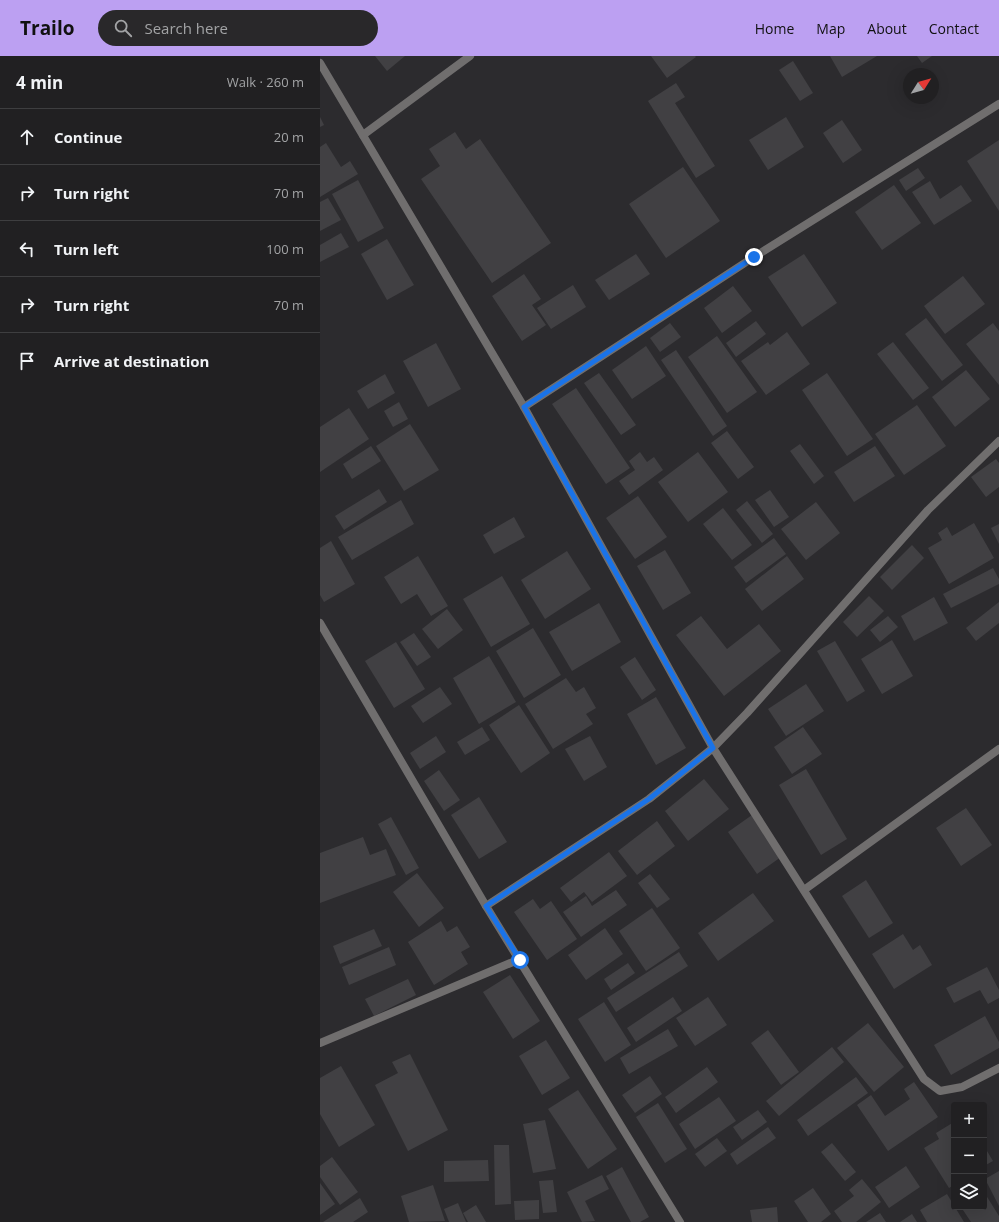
<!DOCTYPE html>
<meta charset="utf-8">
<style>
body{margin:0;font-family:"Open Sans",sans-serif;background:#29282a;color:#f1f3f6}
.controls{position:absolute;right:12px;bottom:12px;display:grid;overflow:hidden;border-radius:4px;box-shadow:0 4px 16px #0002}
.controls button{width:36px;height:36px;display:grid;place-items:center;padding:0;border:0;border-bottom:1px solid #3e3e40;background:#212022;color:#f1f3f6;font:20px sans-serif}
.compass{position:absolute;left:583px;top:12px;width:36px;height:36px;border-radius:50%;background:#212022;box-shadow:0 4px 16px #0002;rotate:53deg}
.stop{position:absolute;width:12px;height:12px;margin:-9px;border:3px solid #1a73e8;border-radius:50%;background:#fff}
.stop.end{background:#1a73e8;border-color:#fff;box-shadow:0 1px 4px #0008}
.list{margin:0;padding:0;list-style:none}
h2{display:flex;justify-content:space-between;align-items:center;height:52px;margin:0;padding:0 16px;font-size:17px}
h2 small{font-size:13px;font-weight:400;color:#a2a3a5}
.list li{display:grid;grid-template-columns:26px 1fr auto;gap:12px;align-items:center;box-sizing:border-box;height:56px;padding:0 16px;border-top:1px solid #3e3e40}
.list b{display:block;font-size:15px;white-space:nowrap}
.list em{font-size:13px;font-style:normal;color:#a2a3a5}
.icon{flex:none;width:22px;height:22px;fill:none;stroke:currentColor;stroke-width:2;stroke-linecap:round;stroke-linejoin:round}
.map{position:relative;flex:none;width:679px;height:1166px;overflow:hidden}
header{display:flex;align-items:center;gap:24px;box-sizing:border-box;height:56px;padding:0 20px;background:#bca0f2;color:#111}
header strong{font-size:19px}
nav{display:flex;gap:22px;margin-inline-start:auto;font-size:14px}
.search{width:280px;height:36px;background:#29282a;display:flex;align-items:center;gap:10px;box-sizing:border-box;padding:0 14px;border-radius:22px;color:#a2a3a5;font-size:15px}
main{display:flex}
aside{flex:1;background:#212022}
.map>svg:first-child{display:block}
.building{fill:#414043}
.lines{fill:none;stroke-linecap:round;stroke-linejoin:round}
.minor{stroke:#706e6e;stroke-width:8}
.route{stroke:#1a73e8;stroke-width:5}
</style>
<header>
<strong>Trailo</strong>
<div class="search"><svg class="icon" aria-label="search" viewBox="0 0 24 24"><circle cx="10" cy="10" r="6"/><path d="M15 15l6 6"/></svg>Search here</div>
<nav><a>Home</a><a>Map</a><a>About</a><a>Contact</a></nav>
</header>
<main>
<aside>
<h2>4 min<small>Walk · 260 m</small></h2>
<ul class="list">
<li><svg class="icon" aria-label="ahead" viewBox="0 0 24 24"><path d="M12 20V5M6 11l6-6 6 6"/></svg><div><b>Continue</b></div><em>20 m</em></li>
<li><svg class="icon" aria-label="right" viewBox="0 0 24 24"><path d="M7 20v-9h11M14 6l5 5-5 5"/></svg><div><b>Turn right</b></div><em>70 m</em></li>
<li><svg class="icon" aria-label="left" viewBox="0 0 24 24"><path d="M17 20v-9H6M10 6l-5 5 5 5"/></svg><div><b>Turn left</b></div><em>100 m</em></li>
<li><svg class="icon" aria-label="right" viewBox="0 0 24 24"><path d="M7 20v-9h11M14 6l5 5-5 5"/></svg><div><b>Turn right</b></div><em>70 m</em></li>
<li><svg class="icon" aria-label="arrive" viewBox="0 0 24 24"><path d="M6 21V4h12l-3 4 3 4H6"/></svg><div><b>Arrive at destination</b></div></li>
</ul>
</aside>
<div class="map">
<svg width="679" height="1166" viewBox="0 0 679 1166">
<rect width="100%" height="100%" fill="#2c2b2e"/>
<!-- building -->
<g class="building">
<path d="M55,0H85L67,15Z"/>
<path d="M331,0H375L376,1L347,22Z"/>
<path d="M510,0H557L522,21Z"/>
<path d="M597,0H612L602,7Z"/>
<path d="M473,5L493,37L480,45L459,14Z"/>
<path d="M356,27L365,41L355,47L395,110L376,122L328,45Z"/>
<path d="M0,61L4,69L0,71Z"/>
<path d="M466,61L484,91L448,114L429,84Z"/>
<path d="M522,64L542,94L523,107L503,77Z"/>
<path d="M135,76L146,93L160,83L231,187L172,227L101,123L120,110L109,93Z"/>
<path d="M679,84V155L647,105Z"/>
<path d="M6,87L21,111L30,105L38,118L0,141V91Z"/>
<path d="M363,111L400,165L346,202L309,148Z"/>
<path d="M598,112L605,122L586,135L579,124Z"/>
<path d="M38,124L64,172L38,186L12,138Z"/>
<path d="M610,125L620,143L641,129L652,145L614,169L592,136Z"/>
<path d="M574,129L601,167L562,194L535,156Z"/>
<path d="M8,142L21,164L0,175V146Z"/>
<path d="M21,177L29,191L0,206V189Z"/>
<path d="M67,183L94,229L67,244L41,198Z"/>
<path d="M316,198L330,218L289,244L275,224Z"/>
<path d="M484,198L517,247L482,271L448,221Z"/>
<path d="M204,218L221,243L212,249L226,269L202,285L172,240Z"/>
<path d="M643,220L665,248L625,278L604,250Z"/>
<path d="M253,229L266,251L231,273L217,252Z"/>
<path d="M413,230L432,255L402,277L384,252Z"/>
<path d="M606,262L643,309L622,325L585,278Z"/>
<path d="M436,265L446,278L416,301L406,287Z"/>
<path d="M350,267L361,281L340,296L330,282Z"/>
<path d="M673,267L679,275V329L646,288Z"/>
<path d="M467,276L490,308L446,339L421,305L448,286L450,289Z"/>
<path d="M397,280L437,336L407,357L368,301Z"/>
<path d="M573,286L609,332L593,344L557,298Z"/>
<path d="M116,287L141,333L108,351L83,305Z"/>
<path d="M326,290L346,320L312,343L292,314Z"/>
<path d="M356,294L407,370L393,380L341,304Z"/>
<path d="M646,314L670,343L635,371L612,341Z"/>
<path d="M279,317L316,369L301,379L264,327Z"/>
<path d="M507,317L553,383L527,400L482,334Z"/>
<path d="M65,318L75,337L48,353L37,335Z"/>
<path d="M256,332L310,412L286,428L232,348Z"/>
<path d="M79,346L88,363L73,371L64,355Z"/>
<path d="M597,349L626,390L584,419L555,378Z"/>
<path d="M29,352L49,383L0,416V371Z"/>
<path d="M90,368L119,414L84,435L56,390Z"/>
<path d="M407,375L434,411L418,423L391,387Z"/>
<path d="M480,388L504,420L494,428L470,395Z"/>
<path d="M51,390L61,405L32,423L23,408Z"/>
<path d="M555,390L575,420L534,446L514,416Z"/>
<path d="M320,396L327,406L334,401L343,414L309,439L299,425L315,414L309,405Z"/>
<path d="M378,396L408,436L368,466L338,426Z"/>
<path d="M676,403L679,407V431L666,441L651,421Z"/>
<path d="M59,433L67,446L24,474L15,460Z"/>
<path d="M450,434L469,461L454,471L435,444Z"/>
<path d="M318,440L347,481L315,503L286,462Z"/>
<path d="M81,444L94,468L32,504L18,481Z"/>
<path d="M427,445L453,478L442,487L416,454Z"/>
<path d="M496,446L520,477L486,504L461,473Z"/>
<path d="M403,452L432,489L412,504L383,468Z"/>
<path d="M194,461L205,481L174,498L163,479Z"/>
<path d="M654,467L674,502L629,528L608,492L622,484L618,477L627,471L632,480Z"/>
<path d="M679,468V488L671,472Z"/>
<path d="M454,482L466,498L426,527L414,511Z"/>
<path d="M11,485L35,528L4,546L0,539V492Z"/>
<path d="M592,489L604,502L572,534L560,521Z"/>
<path d="M345,494L371,537L343,554L317,510Z"/>
<path d="M247,495L271,533L225,563L201,524Z"/>
<path d="M98,500L128,550L111,560L97,538L81,548L64,521Z"/>
<path d="M467,500L484,523L442,555L425,533Z"/>
<path d="M673,512L679,523V528L631,552L623,538Z"/>
<path d="M182,520L210,568L171,591L143,543Z"/>
<path d="M549,540L564,555L537,581L523,566Z"/>
<path d="M614,541L628,567L594,585L581,560Z"/>
<path d="M679,546V567L656,585L646,572Z"/>
<path d="M279,547L301,586L252,615L229,576Z"/>
<path d="M127,553L143,574L118,593L102,573Z"/>
<path d="M381,560L407,593L439,568L461,595L404,640L356,579Z"/>
<path d="M568,560L578,571L560,586L550,574Z"/>
<path d="M213,572L241,619L204,642L176,595Z"/>
<path d="M94,577L111,601L97,610L80,586Z"/>
<path d="M572,584L593,620L562,638L541,603Z"/>
<path d="M515,585L545,635L527,646L497,595Z"/>
<path d="M76,586L105,633L74,652L45,605Z"/>
<path d="M169,600L196,646L159,668L133,622Z"/>
<path d="M315,601L336,634L322,644L300,611Z"/>
<path d="M246,622L256,636L264,631L276,652L266,658L273,668L233,693L205,648Z"/>
<path d="M486,628L504,655L466,680L448,653Z"/>
<path d="M120,631L132,648L103,667L91,650Z"/>
<path d="M336,641L366,692L336,709L307,658Z"/>
<path d="M199,649L230,697L201,717L169,669Z"/>
<path d="M162,671L170,684L145,699L137,686Z"/>
<path d="M483,671L502,698L472,718L454,691Z"/>
<path d="M116,680L126,696L100,713L90,697Z"/>
<path d="M270,680L287,711L264,725L245,693Z"/>
<path d="M486,713L527,783L501,799L459,729Z"/>
<path d="M119,714L140,744L124,755L104,725Z"/>
<path d="M384,723L409,753L368,785L345,755Z"/>
<path d="M159,741L187,786L159,803L131,759Z"/>
<path d="M646,752L672,789L641,810L616,772Z"/>
<path d="M432,759L461,801L437,818L408,776Z"/>
<path d="M71,761L99,812L86,819L58,768Z"/>
<path d="M337,765L355,790L317,819L298,795Z"/>
<path d="M43,781L50,799L66,793L76,819L0,847V797Z"/>
<path d="M289,796L307,820L272,846L264,836L251,846L240,832Z"/>
<path d="M97,817L124,852L99,871L73,836Z"/>
<path d="M330,818L350,843L337,852L318,827Z"/>
<path d="M546,824L573,867L549,882L522,840Z"/>
<path d="M296,834L307,849L261,881L243,856L266,840L272,850Z"/>
<path d="M433,837L454,865L398,905L378,877Z"/>
<path d="M213,843L220,853L231,845L257,883L227,904L194,856Z"/>
<path d="M332,852L360,892L326,915L299,875Z"/>
<path d="M121,865L127,876L137,870L150,891L141,896L148,908L114,929L88,886Z"/>
<path d="M285,872L303,898L266,924L248,899Z"/>
<path d="M54,873L62,890L20,908L13,890Z"/>
<path d="M583,878L593,894L600,889L612,909L574,933L552,898Z"/>
<path d="M69,891L76,909L29,929L22,911Z"/>
<path d="M359,896L368,910L296,956L287,942Z"/>
<path d="M308,907L315,917L291,934L284,923Z"/>
<path d="M667,911L679,934V942L668,948L660,934L634,947L626,932Z"/>
<path d="M190,919L220,965L193,983L163,936Z"/>
<path d="M88,923L96,939L54,960L45,943Z"/>
<path d="M353,941L362,955L316,986L307,972Z"/>
<path d="M388,941L407,969L375,990L356,962Z"/>
<path d="M284,946L311,989L285,1006L258,963Z"/>
<path d="M665,960L679,986V992L631,1019L614,989Z"/>
<path d="M548,967L584,1011L554,1036L517,992Z"/>
<path d="M348,973L358,990L309,1018L300,1002Z"/>
<path d="M448,974L479,1016L461,1029L431,987Z"/>
<path d="M226,984L250,1022L222,1039L199,1000Z"/>
<path d="M512,991L524,1006L459,1060L446,1045Z"/>
<path d="M90,998L128,1074L88,1095L55,1029L78,1017L72,1006Z"/>
<path d="M21,1010L55,1069L19,1091L0,1058V1022Z"/>
<path d="M387,1011L398,1026L356,1057L345,1041Z"/>
<path d="M330,1020L342,1038L315,1057L302,1039Z"/>
<path d="M536,1021L548,1037L488,1080L477,1064Z"/>
<path d="M594,1026L618,1061L568,1095L537,1049L551,1039L565,1060L590,1043L584,1033Z"/>
<path d="M258,1034L297,1093L268,1113L228,1053Z"/>
<path d="M399,1041L416,1065L375,1093L359,1068Z"/>
<path d="M338,1047L367,1093L345,1107L316,1061Z"/>
<path d="M438,1054L447,1066L422,1084L413,1071Z"/>
<path d="M225,1064L236,1113L213,1117L203,1068Z"/>
<path d="M634,1066V1129L629,1132L604,1092L619,1083L616,1077Z"/>
<path d="M448,1071L456,1082L417,1109L410,1098Z"/>
<path d="M397,1082L407,1095L385,1111L375,1098Z"/>
<path d="M512,1087L536,1116L525,1125L501,1096Z"/>
<path d="M174,1089H189L191,1148L175,1149Z"/>
<path d="M664,1090L673,1105L664,1110Z"/>
<path d="M12,1101L38,1136L20,1149L0,1121V1110Z"/>
<path d="M168,1104L169,1125L124,1126V1105Z"/>
<path d="M586,1110L600,1131L569,1152L555,1131Z"/>
<path d="M302,1111L329,1161L320,1166H311L286,1120Z"/>
<path d="M679,1115V1150L665,1123Z"/>
<path d="M282,1119L289,1133L265,1145L275,1165L262,1166L247,1136Z"/>
<path d="M542,1123L561,1146L536,1166H522L514,1155L534,1140L529,1134Z"/>
<path d="M233,1124L237,1156L223,1157L219,1125Z"/>
<path d="M0,1127L15,1148L0,1159Z"/>
<path d="M113,1129L125,1165L89,1166L81,1140Z"/>
<path d="M493,1132L511,1158L501,1166H488L474,1145Z"/>
<path d="M664,1136L679,1160V1166H651L641,1151H664Z"/>
<path d="M627,1138L644,1166H607L600,1154Z"/>
<path d="M40,1142L48,1156L33,1166H3Z"/>
<path d="M219,1144V1163L195,1164L194,1145Z"/>
<path d="M138,1147L146,1166H129L124,1153Z"/>
<path d="M156,1149L166,1166H148L143,1157Z"/>
<path d="M457,1151L458,1166H432L430,1154Z"/>
<path d="M560,1157L566,1166H546Z"/>
<path d="M592,1158L597,1166H580Z"/>
</g>
<g class="lines">
<!-- minor -->
<g class="minor">
<path d="M0,7L204,351L393,692L604,1023L620,1035L642,1031L679,1012"/>
<path d="M43,79L150,0"/>
<path d="M204,351L434,201L679,48"/>
<path d="M0,567L166,850L360,1166"/>
<path d="M484,834L679,693"/>
<path d="M166,850L329,743L393,692L427,657L608,454L679,385"/>
<path d="M0,987L200,903"/>
</g>
</g>
<g class="lines">
<!-- route -->
<path class="route" d="M200,904L166,850L329,743L393,692L204,351L434,201"/>
</g>
</svg>
<div class="controls">
<button>+</button>
<button>−</button>
<button><svg class="icon" aria-label="layers" viewBox="0 0 24 24"><path d="M12 4l9 5-9 5-9-5zM3 14l9 5 9-5"/></svg></button>
</div>
<svg class="compass" viewBox="-18 -18 36 36"><path d="M0-13l5 13h-10z" fill="#e53935"/><path d="M0 13l5-13h-10z" fill="#a2a3a5"/></svg>
<div class="stop" style="left:200px;top:904px"></div>
<div class="stop end" style="left:434px;top:201px"></div>
</div>
</main>
